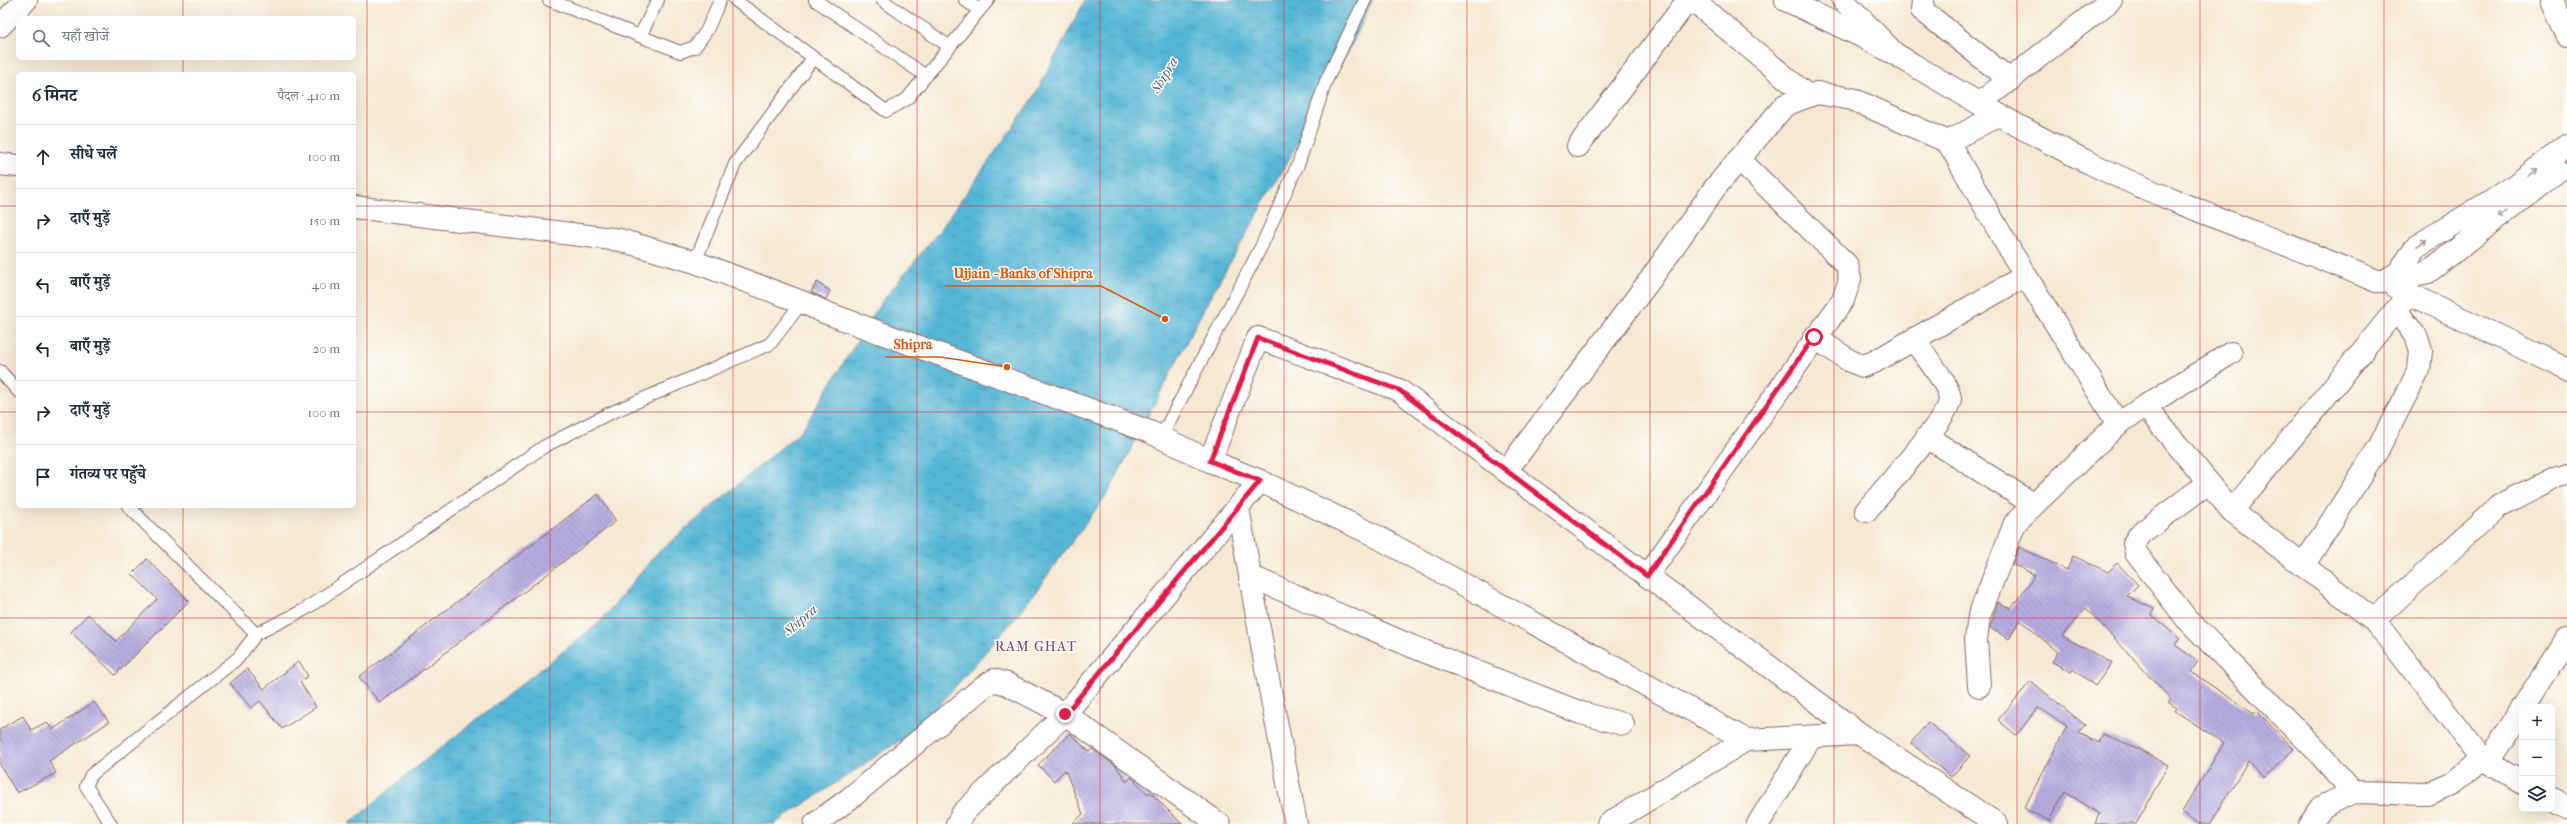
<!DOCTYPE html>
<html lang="hi">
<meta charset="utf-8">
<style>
body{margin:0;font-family:"IM FELL French Canon","Noto Serif Devanagari",serif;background:#f2f2f3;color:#1f2937}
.controls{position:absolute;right:12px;bottom:12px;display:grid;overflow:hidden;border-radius:6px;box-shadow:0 4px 16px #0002}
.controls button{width:36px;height:36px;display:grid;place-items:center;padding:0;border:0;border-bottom:1px solid #e0e1e3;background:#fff;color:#1f2937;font:20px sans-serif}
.stop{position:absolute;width:12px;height:12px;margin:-9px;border:3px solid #e11d48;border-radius:50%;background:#fff}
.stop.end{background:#e11d48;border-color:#fff;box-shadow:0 1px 4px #0008}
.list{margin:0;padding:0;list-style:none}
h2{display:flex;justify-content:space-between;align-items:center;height:52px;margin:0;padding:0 16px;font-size:17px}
h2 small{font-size:13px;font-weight:400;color:#747a83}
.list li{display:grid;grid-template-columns:26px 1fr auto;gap:12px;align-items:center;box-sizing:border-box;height:64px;padding:0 16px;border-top:1px solid #e0e1e3}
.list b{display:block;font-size:15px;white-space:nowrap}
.list em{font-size:13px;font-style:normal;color:#747a83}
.icon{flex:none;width:22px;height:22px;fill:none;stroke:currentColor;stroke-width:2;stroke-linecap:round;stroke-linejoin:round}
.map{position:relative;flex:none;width:2567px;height:824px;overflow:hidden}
.search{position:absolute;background:#fff;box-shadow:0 4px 16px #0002;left:16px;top:16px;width:340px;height:44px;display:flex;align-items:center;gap:10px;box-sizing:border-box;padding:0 14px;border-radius:6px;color:#747a83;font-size:15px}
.panel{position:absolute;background:#fff;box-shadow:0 4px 16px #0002;left:16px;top:72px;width:340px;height:436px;border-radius:6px}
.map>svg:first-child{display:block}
.water{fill:url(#water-ripples);stroke:#506a80}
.building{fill:url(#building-back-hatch)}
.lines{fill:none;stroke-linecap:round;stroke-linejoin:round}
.lane-casing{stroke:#866666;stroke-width:14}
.street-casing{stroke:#866666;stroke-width:24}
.secondary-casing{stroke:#866666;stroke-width:24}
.primary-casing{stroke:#866666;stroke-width:24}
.lane{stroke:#fff;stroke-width:12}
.street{stroke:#fff;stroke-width:22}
.secondary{stroke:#fff;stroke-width:22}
.primary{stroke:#fff;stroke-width:22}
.oneway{stroke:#ae9aa0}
.route{stroke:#e11d48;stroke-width:5}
.grid{fill:none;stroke:#d62828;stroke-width:1;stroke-opacity:0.55}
.labels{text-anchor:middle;stroke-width:3;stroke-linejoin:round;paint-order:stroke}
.water-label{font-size:14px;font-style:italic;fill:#4f5b6f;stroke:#fdfcf7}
.neighbourhood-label{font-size:14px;letter-spacing:1px;fill:#70506a;stroke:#fdfcf7}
.leader{fill:none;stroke:#e0560e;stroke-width:1.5}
.callout-dot{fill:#e0560e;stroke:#fdfcf7;stroke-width:1.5}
.callout-label{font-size:14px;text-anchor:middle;font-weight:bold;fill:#e0560e;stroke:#fdfcf7;stroke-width:3;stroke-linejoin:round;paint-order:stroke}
</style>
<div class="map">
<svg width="2567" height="824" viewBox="0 0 2567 824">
<defs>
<pattern id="water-ripples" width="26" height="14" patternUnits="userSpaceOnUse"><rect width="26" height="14" fill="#57b6d6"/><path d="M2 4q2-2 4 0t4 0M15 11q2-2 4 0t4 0" fill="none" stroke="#4a93ae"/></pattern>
<pattern id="building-back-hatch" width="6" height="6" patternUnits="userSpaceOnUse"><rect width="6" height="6" fill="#b6ace0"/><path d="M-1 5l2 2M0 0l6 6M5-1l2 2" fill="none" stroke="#968bb6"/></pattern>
</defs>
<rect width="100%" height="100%" fill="#fdfcf7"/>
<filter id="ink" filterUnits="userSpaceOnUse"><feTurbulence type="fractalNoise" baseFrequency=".025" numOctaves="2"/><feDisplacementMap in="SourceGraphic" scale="8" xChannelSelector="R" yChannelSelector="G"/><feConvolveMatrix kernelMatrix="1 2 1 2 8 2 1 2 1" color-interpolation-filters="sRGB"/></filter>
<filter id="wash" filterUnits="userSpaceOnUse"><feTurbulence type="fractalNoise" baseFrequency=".012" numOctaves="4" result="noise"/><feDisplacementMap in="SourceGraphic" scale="16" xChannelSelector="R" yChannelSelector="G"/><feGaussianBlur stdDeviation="0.9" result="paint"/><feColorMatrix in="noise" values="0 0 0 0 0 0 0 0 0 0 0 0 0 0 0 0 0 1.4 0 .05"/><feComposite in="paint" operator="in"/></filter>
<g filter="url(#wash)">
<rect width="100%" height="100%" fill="#f6e9d4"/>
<!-- water -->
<path class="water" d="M1085,0H1372L1357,34L1282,172L1209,299L1108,493L1019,614L919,728L774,824H349L414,769L599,623L655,555L802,430L880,304L940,230L1034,97Z"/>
<g id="blocks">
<!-- building -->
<g class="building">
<path d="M817,282L830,291L826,299L811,292Z"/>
<path d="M598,494L616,521L380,703L359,677Z"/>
<path d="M2019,547L2067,570L2073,556L2108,572L2117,563L2138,585L2127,596L2154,609L2151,615L2180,639L2175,645L2198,661L2191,672L2254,714L2257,711L2294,749L2264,778L2248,761L2210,824H2198L2182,812L2224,743L2175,711L2177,708L2168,702L2171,699L2086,608L2062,636L2112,663L2095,686L2073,669L2071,672L2052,662L2058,652L2020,620L2009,639L1990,628L1998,602L2011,609L2035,575L2012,564Z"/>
<path d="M147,559L189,601L115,675L71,632L88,614L116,641L157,599L132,574Z"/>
<path d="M299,661L308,676L300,682L316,707L282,729L260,701L251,708L230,683L247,669L264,689Z"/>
<path d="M2031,681L2085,725L2079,733L2099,743L2103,734L2135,747L2168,765L2136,824H2095L2099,814L2065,791L2049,821L2024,808L2067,726L2038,708L2016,735L1998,720Z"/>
<path d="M94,702L109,722L49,761L56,773L17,793L0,765V729L23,716L31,730L47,722L52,730Z"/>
<path d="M1928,722L1970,756L1951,777L1911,743Z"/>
<path d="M1070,733L1089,752L1092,749L1116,766L1127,782L1131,777L1148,794L1150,792L1182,824H1072L1083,814L1065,770L1054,781L1038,765Z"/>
</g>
</g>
</g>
<g filter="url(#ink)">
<use href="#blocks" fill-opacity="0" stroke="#866666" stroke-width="1"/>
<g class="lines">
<defs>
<g id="lane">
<path d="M549,0L680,52L695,47L707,30L720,0"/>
<path d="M735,0L886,111L907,99L988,0"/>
<path d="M815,0L926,76"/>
<path d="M882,0L950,47"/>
<path d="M965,0L979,10"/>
<path d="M640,36L658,0"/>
<path d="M695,262L735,164L813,58"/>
<path d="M0,371L18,391"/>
<path d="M1161,437L1261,247L1299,162L1326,81L1365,0"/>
<path d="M128,506L256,634"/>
<path d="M111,824L86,786L91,775L238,658L256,634L304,610L545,446L606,415L770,344L802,302"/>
</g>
<g id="street">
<path d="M1843,0L1892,51"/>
<path d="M1923,0L1922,10L2010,80"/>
<path d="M2552,0L2567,35"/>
<path d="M1980,103L2111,0"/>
<path d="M1998,115L1948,142L2011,252L2118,424L2145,406L2232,511"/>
<path d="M1578,146L1685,4L1692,3L1702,8L1808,96"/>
<path d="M2397,288L2567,369"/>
<path d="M1814,337L1850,361L1863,366L1874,362L2025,276"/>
<path d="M2145,406L2231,353"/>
<path d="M1927,437L2033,504"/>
<path d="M1210,461L1258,338L1399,390L1506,471"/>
<path d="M2208,483L2140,534L2134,543L2136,553L2186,618L2316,750L2353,792"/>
<path d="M1238,507L1268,679L1296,824"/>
<path d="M1866,511C1880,494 1950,416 1950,399C1949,383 1923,354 1914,340"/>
<path d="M2303,566L2379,447L2419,370L2421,351L2417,338L2396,310"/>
<path d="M1250,576L1411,646L1581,713L1623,724"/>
<path d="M1647,576L1843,300L1850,279L1847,265L1739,159"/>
<path d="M2374,620L2499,506L2556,477L2567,474"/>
<path d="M1979,686L1976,639L1979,616L2015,523L2118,424"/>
<path d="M2523,707L2567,638"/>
<path d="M1860,734L1506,471L1650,280L1714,189L1785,105L1817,93L1852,99L1948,142"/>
<path d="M2482,759L2522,782"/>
<path d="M2488,762L2522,709"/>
<path d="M2552,799L2567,807"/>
<path d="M815,824L849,799L983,687L994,680L1007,684L1065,714L1219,824"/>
<path d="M957,824L963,813L1065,714L1260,481"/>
<path d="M1608,824L1746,740"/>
<path d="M1758,824L1811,737"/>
<path d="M2310,824L2322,807L2353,792L2428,794L2454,782L2482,759L2374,620L2232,511L2409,294"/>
</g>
<g id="secondary">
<path d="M0,164L18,166"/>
<path d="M354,207L620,240L695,262L802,302L824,312L1150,432L1210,461L1260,481L1372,534L1746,740L1860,734L1997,824"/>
</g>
<g id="primary">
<path d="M1786,0C1822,18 1860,34 1895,54C1961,93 2027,133 2096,166C2187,210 2283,241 2376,281H2384L2398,273L2417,246L2507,191L2567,146"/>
<path d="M0,26L26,0"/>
<path d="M2398,273L2410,276L2428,272L2558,171"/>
</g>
</defs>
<!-- lane casing -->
<use href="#lane" class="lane-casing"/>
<!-- street casing -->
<use href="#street" class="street-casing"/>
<!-- secondary casing -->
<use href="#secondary" class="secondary-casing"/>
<!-- primary casing -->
<use href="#primary" class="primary-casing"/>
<!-- lane -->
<use href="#lane" class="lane"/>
<!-- street -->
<use href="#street" class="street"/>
<!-- secondary -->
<use href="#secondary" class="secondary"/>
<!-- primary -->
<use href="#primary" class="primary"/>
</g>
<!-- one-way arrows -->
<defs><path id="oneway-shaft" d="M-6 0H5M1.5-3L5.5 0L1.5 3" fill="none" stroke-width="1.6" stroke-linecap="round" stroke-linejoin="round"/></defs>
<g class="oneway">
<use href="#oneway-shaft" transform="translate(2532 173) rotate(-36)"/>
<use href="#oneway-shaft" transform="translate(2503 214) rotate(142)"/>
<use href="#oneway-shaft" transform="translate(2422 243) rotate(-33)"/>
</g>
</g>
<g class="lines" filter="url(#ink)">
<!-- route -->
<path class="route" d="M1065,714L1260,481L1210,461L1258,338L1399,390L1647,576L1814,337"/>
</g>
<!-- grid -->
<path class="grid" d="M183,0V18M367,0V824M550,0V824M733,0V824M917,0V824M1100,0V824M1284,0V824M1467,0V824M1650,0V824M1834,0V824M2017,0V824M2200,0V824M2384,0V824M183,58V74M0,206H18M354,206H2567M0,412H18M354,412H2567M183,506V824M0,618H2567"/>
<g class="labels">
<!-- water labels -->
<g class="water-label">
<text transform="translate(1164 75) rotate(-60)" y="5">Shipra</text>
<text transform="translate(800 620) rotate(-41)" y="5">Shipra</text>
</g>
<!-- neighbourhood labels -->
<g class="neighbourhood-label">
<text x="1036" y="651">RAM GHAT</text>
</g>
</g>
<!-- callouts -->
<path class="leader" d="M1165 319L1101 286H945M1007 367L940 357H885"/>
<g class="callout-dot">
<circle cx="1165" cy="319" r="4"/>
<circle cx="1007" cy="367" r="4"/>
</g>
<g class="callout-label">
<text x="1023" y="278">Ujjain - Banks of Shipra</text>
<text x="913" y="349">Shipra</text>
</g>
</svg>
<div class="controls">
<button>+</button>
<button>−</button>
<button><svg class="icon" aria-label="layers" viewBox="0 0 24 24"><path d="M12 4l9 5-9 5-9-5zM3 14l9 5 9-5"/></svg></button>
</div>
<div class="stop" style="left:1814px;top:337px"></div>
<div class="stop end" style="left:1065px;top:714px"></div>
<div class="search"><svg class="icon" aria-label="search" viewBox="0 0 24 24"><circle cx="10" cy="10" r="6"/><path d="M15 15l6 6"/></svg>यहाँ खोजें</div>
<section class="panel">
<h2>6 मिनट<small>पैदल · 410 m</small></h2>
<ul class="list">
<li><svg class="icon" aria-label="ahead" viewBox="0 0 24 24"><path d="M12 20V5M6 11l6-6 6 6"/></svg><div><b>सीधे चलें</b></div><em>100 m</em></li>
<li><svg class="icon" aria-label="right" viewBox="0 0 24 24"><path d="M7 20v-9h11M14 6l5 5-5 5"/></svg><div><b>दाएँ मुड़ें</b></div><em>150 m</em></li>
<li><svg class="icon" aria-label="left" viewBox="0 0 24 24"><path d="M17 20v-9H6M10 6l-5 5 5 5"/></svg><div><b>बाएँ मुड़ें</b></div><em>40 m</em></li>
<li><svg class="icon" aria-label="left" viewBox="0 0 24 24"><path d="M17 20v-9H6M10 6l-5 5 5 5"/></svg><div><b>बाएँ मुड़ें</b></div><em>20 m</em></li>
<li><svg class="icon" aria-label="right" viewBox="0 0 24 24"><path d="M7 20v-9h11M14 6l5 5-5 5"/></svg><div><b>दाएँ मुड़ें</b></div><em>100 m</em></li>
<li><svg class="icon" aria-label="arrive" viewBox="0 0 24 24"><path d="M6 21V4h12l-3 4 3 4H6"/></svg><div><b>गंतव्य पर पहुँचे</b></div></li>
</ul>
</section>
</div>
